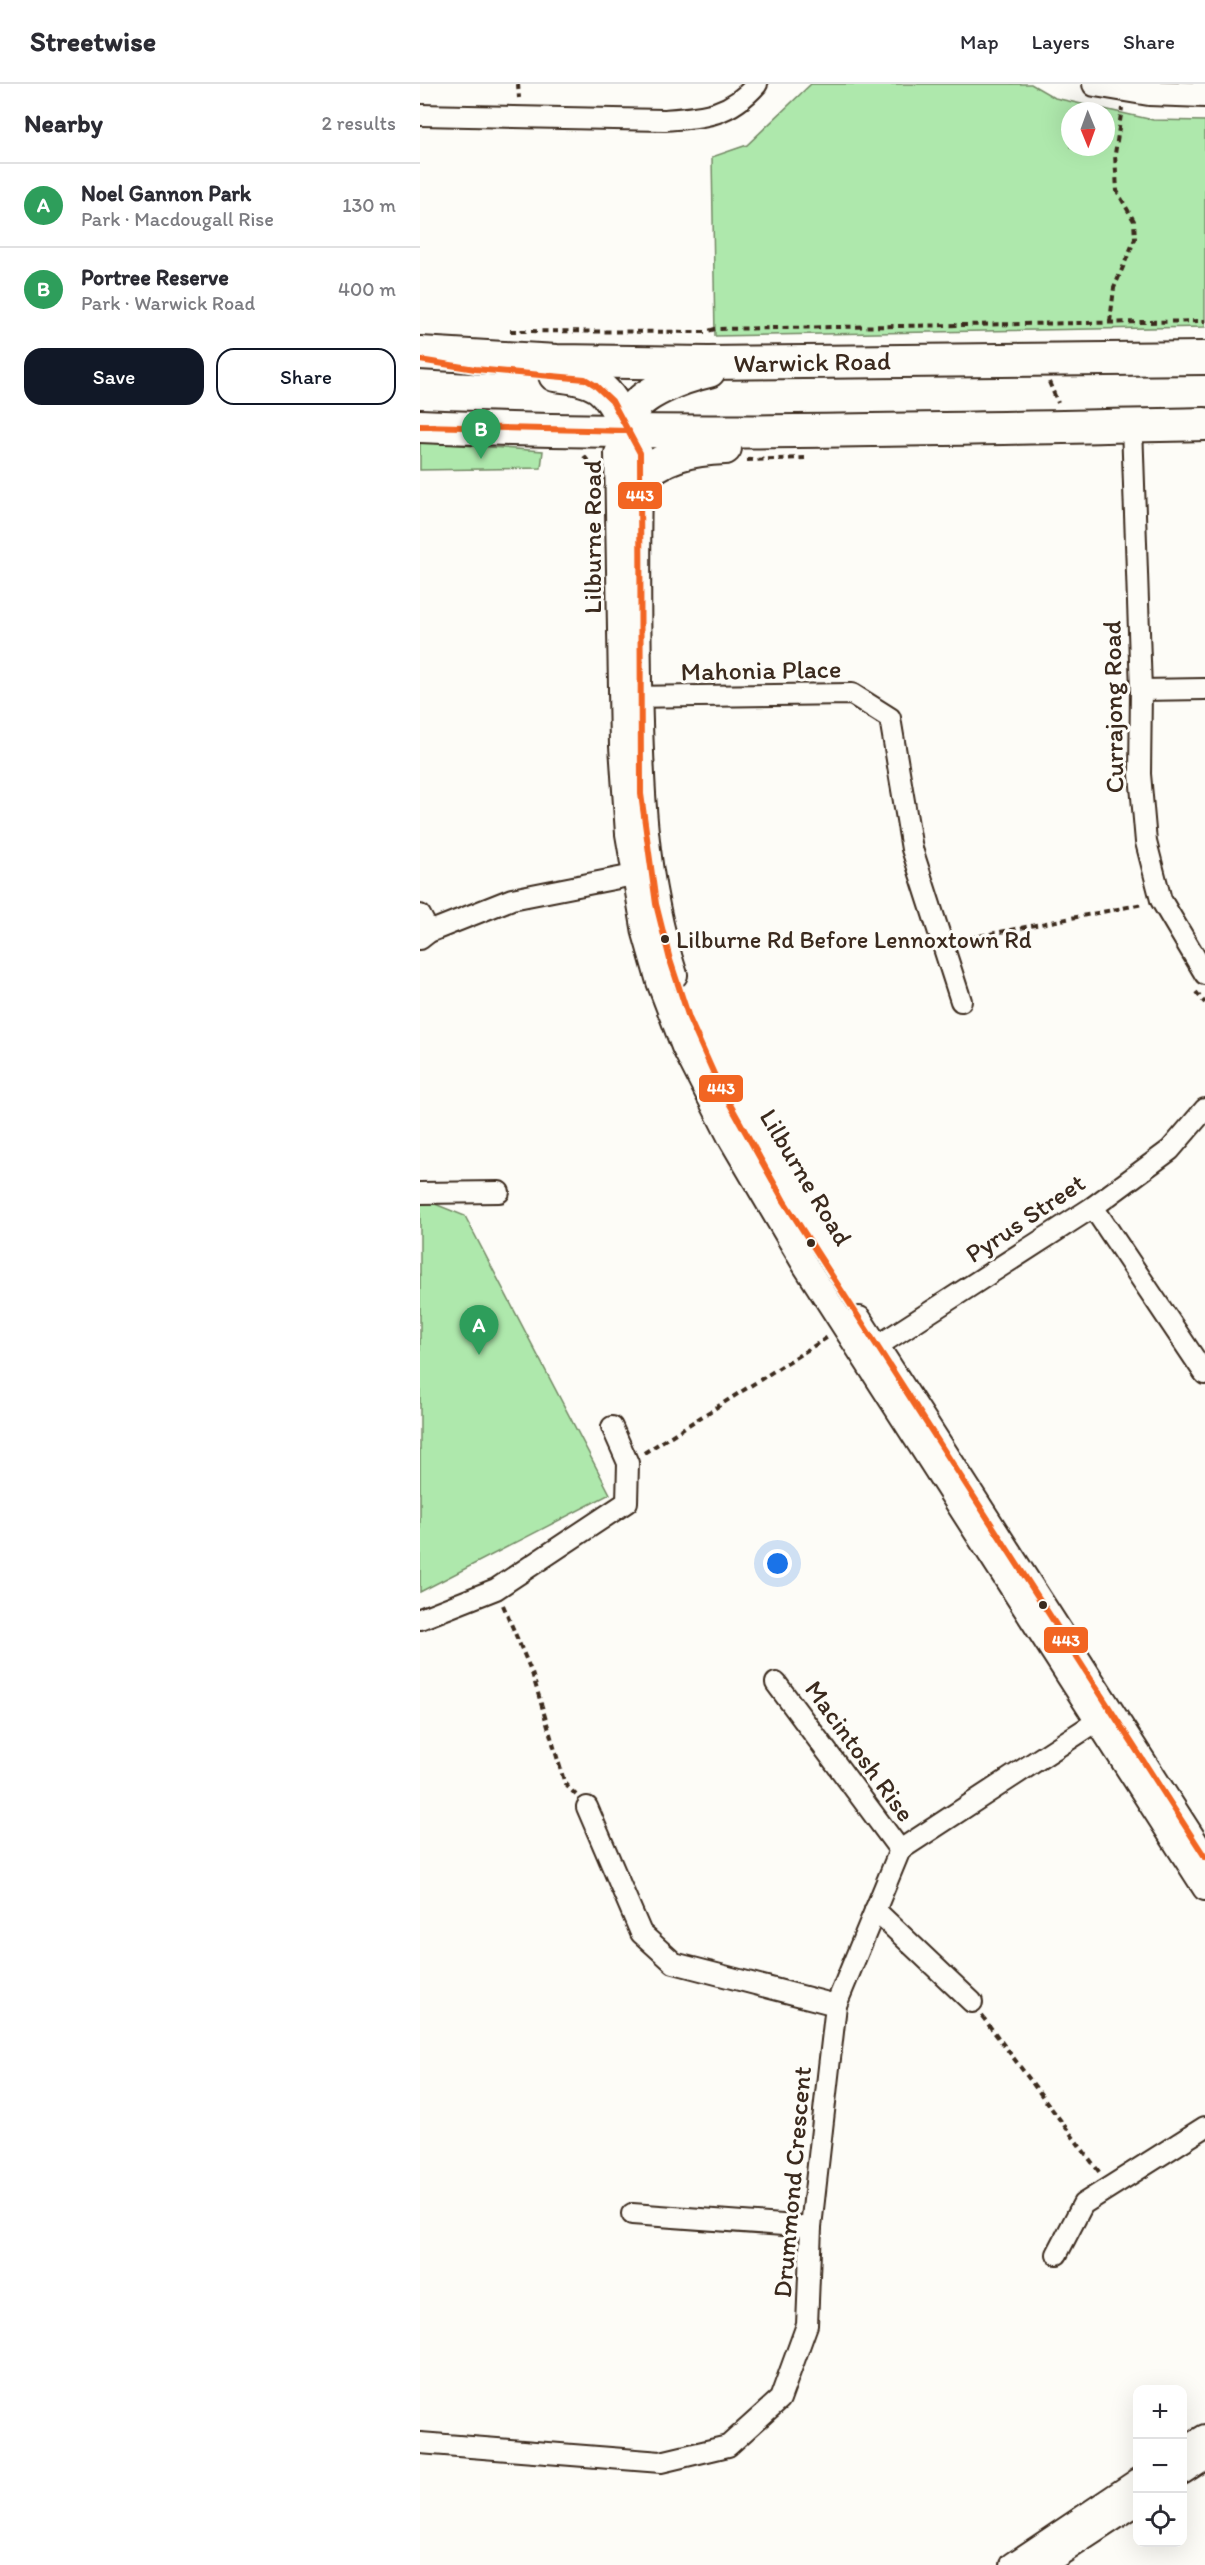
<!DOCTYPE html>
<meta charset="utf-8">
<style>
body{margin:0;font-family:Itim,sans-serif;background:#f2f2f3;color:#2b2b33}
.controls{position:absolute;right:18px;bottom:18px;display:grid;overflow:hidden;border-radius:12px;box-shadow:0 6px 24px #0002}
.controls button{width:54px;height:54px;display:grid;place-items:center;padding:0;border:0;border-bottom:2px solid #e1e1e2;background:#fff;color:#2b2b33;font:30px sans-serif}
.compass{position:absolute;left:641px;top:18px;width:54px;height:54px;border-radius:50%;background:#fff;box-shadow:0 6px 24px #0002;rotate:179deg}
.you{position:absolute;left:358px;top:1480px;width:21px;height:21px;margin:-15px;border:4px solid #fff;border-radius:50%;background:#1a73e8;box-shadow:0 0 0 9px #1a73e833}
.badge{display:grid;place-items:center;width:39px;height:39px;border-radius:50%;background:#111827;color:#fff;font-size:20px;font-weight:700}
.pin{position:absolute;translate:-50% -50px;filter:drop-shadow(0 2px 3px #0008)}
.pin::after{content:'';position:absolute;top:32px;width:21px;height:18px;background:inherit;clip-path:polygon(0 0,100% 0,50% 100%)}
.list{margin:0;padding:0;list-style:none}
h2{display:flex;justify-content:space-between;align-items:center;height:78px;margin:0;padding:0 24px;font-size:26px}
h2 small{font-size:20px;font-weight:400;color:#7c7c81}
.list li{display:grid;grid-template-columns:39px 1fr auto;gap:18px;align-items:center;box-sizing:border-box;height:84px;padding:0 24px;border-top:2px solid #e1e1e2}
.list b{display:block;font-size:22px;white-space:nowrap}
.list p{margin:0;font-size:20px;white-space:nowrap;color:#7c7c81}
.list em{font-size:20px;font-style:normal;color:#7c7c81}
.actions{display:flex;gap:12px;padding:18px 24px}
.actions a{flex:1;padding:14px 0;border:2px solid #111827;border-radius:18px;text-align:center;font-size:21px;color:#111827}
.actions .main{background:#111827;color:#fff}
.icon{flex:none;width:33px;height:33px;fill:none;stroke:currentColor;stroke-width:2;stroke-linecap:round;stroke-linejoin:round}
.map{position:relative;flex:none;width:785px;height:2481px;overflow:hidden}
header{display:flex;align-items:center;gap:36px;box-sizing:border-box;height:84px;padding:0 30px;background:#fff;border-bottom:2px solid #e1e1e2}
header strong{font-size:28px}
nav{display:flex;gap:33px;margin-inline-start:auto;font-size:21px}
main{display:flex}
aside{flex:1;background:#fff}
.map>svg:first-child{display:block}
.green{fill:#aee8ac;stroke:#748965;stroke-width:1.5;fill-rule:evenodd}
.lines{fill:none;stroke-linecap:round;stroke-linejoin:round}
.minor-casing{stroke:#3b2a1e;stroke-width:24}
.tertiary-casing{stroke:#3b2a1e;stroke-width:28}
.primary-casing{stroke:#3b2a1e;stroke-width:36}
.path{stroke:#3b2a1e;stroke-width:4;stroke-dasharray:6 4.5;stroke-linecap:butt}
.minor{stroke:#fdfcf7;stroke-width:20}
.tertiary{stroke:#fdfcf7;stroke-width:24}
.primary{stroke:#fdfcf7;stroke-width:32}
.bus-1-casing{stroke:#fdfcf7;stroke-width:10}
.bus-1{stroke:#f26522;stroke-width:6}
.bus-dot{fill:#3b2a1e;stroke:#fdfcf7;stroke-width:2}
.labels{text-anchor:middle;stroke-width:6;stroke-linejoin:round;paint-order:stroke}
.bus-label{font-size:24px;fill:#3b2a1e;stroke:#fdfcf7;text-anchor:start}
.street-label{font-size:26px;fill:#3b2a1e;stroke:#fdfcf7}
.line-badge{stroke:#fdfcf7;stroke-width:2}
.badge-label{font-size:16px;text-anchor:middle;font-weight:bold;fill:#fff}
</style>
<header>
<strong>Streetwise</strong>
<nav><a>Map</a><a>Layers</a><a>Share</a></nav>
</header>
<main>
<aside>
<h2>Nearby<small>2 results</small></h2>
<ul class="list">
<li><span class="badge" style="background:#2e9e5b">A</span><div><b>Noel Gannon Park</b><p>Park · Macdougall Rise</p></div><em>130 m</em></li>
<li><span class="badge" style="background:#2e9e5b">B</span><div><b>Portree Reserve</b><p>Park · Warwick Road</p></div><em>400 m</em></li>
</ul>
<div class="actions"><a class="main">Save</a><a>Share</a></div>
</aside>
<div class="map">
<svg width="785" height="2481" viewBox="0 0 785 2481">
<rect width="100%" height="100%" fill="#fdfcf7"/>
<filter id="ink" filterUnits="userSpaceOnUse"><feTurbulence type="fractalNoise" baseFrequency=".0167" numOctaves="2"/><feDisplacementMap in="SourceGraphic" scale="12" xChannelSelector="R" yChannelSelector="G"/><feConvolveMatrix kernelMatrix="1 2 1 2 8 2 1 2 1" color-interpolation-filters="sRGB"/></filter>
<g filter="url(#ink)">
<!-- green -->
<g class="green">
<path d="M391,0H611L635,14L733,36L785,37V243L295,252L292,73L327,61ZM650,27H686V63H650Z"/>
<path d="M0,358L123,367L121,384L0,386Z"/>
<path d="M0,1114L45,1132L190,1410L0,1508Z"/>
</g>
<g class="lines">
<defs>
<g id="minor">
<path d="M0,31L244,36C284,33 309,32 337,0"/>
<path d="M712,342L721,606L720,690L726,758L741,816L785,890"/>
<path d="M721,606L785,605"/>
<path d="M207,613L432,610L470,634L492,765L541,917"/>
<path d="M0,831L9,848"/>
<path d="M0,855L9,848L92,815L229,788"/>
<path d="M0,1109L79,1108"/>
<path d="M673,1123L785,1290"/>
<path d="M445,1270L673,1123L750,1066L785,1025"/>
<path d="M0,1535L76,1505L207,1418L208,1379L192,1343"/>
<path d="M356,1599L480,1766"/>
<path d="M167,1723L221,1849L254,1879L416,1921"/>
<path d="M455,1826L552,1918"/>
<path d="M212,2130L391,2143"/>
<path d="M637,2170L663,2120L785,2043"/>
<path d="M0,2359L241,2378L308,2362L360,2315L387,2241L391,2143L416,1921L480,1766L688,1630"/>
</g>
<g id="tertiary">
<path d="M675,0L729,9L785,11"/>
<path d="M209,347L197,369L202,662L208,750L225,849L239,898L264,963L311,1055L385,1181L785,1804"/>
<path d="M209,347L220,369C217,445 218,522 219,598C221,699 223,792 255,891"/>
<path d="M439,1235L785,1773"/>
<path d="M762,2367L785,2353"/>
<path d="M762,2388L785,2373"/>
<path d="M593,2481L718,2397"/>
<path d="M622,2481L718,2418"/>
</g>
<g id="primary">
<path d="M0,269L137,277L288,279L785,274"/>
<path d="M135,291C185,296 186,306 209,347"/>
<path d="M0,342C262,353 523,345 785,340"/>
<path d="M209,347C209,343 207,337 209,333C216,309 267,292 289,287"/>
<path d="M219,396C241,371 273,365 305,364"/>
</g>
</defs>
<!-- minor casing -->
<use href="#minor" class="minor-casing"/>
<!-- tertiary casing -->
<use href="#tertiary" class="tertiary-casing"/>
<!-- primary casing -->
<use href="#primary" class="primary-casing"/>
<!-- path -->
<g class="path">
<path d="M98,0L99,14"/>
<path d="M690,238L694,204L715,155L714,137L697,107L695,70L702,24"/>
<path d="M90,247L285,248L295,245L785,237"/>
<path d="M629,298L638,319"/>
<path d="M164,372L173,383"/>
<path d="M327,376L385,374"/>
<path d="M539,856L723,820"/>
<path d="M776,908L785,919"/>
<path d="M224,1369L408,1253"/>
<path d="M83,1521L112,1589L145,1700L156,1711"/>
<path d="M562,1932L680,2089"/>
</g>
<!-- minor -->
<use href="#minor" class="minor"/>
<!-- tertiary -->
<use href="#tertiary" class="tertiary"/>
<!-- primary -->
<use href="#primary" class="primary"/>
<defs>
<g id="bus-1">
<path d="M0,276L55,285L165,295L175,301L192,317L220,369L221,710L236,820L250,876L269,934L298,999L364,1117L785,1773"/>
<path d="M0,342L209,347"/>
</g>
</defs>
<!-- bus-1 casing -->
<use href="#bus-1" class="bus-1-casing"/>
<!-- bus-1 -->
<use href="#bus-1" class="bus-1"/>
</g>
</g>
<!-- markers -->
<g class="bus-dot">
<circle cx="245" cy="855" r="5"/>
<circle cx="391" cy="1159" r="5"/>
<circle cx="623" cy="1521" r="5"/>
</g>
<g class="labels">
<!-- bus labels -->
<g class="bus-label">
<text x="256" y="864">Lilburne Rd Before Lennoxtown Rd</text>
</g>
<!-- street labels -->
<g class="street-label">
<text transform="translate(392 278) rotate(-1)" y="9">Warwick Road</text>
<text transform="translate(172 453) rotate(-90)" y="9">Lilburne Road</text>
<text transform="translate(341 586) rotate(-1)" y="9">Mahonia Place</text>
<text transform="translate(693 623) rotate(-91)" y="9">Currajong Road</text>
<text transform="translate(386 1093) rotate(59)" y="9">Lilburne Road</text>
<text transform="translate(605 1134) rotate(-34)" y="9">Pyrus Street</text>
<text transform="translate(440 1667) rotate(54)" y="9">Macintosh Rise</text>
<text transform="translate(372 2098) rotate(-85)" y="9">Drummond Crescent</text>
</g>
</g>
<g class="line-badge">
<rect x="197" y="397" width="46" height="29" rx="6" fill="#f26522"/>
<rect x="278" y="990" width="46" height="29" rx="6" fill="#f26522"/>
<rect x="623" y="1542" width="46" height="28" rx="6" fill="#f26522"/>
</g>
<g class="badge-label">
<text x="220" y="417">443</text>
<text x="301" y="1010">443</text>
<text x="646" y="1562">443</text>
</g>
</svg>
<div class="controls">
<button>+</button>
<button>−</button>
<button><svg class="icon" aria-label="locate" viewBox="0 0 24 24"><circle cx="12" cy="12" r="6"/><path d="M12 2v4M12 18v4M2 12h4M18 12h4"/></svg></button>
</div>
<svg class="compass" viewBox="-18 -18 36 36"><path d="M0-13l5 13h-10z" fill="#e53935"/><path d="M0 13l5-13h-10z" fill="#7c7c81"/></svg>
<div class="you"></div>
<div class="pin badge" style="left:59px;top:1271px;background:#2e9e5b">A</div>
<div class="pin badge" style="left:61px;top:375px;background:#2e9e5b">B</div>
</div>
</main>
